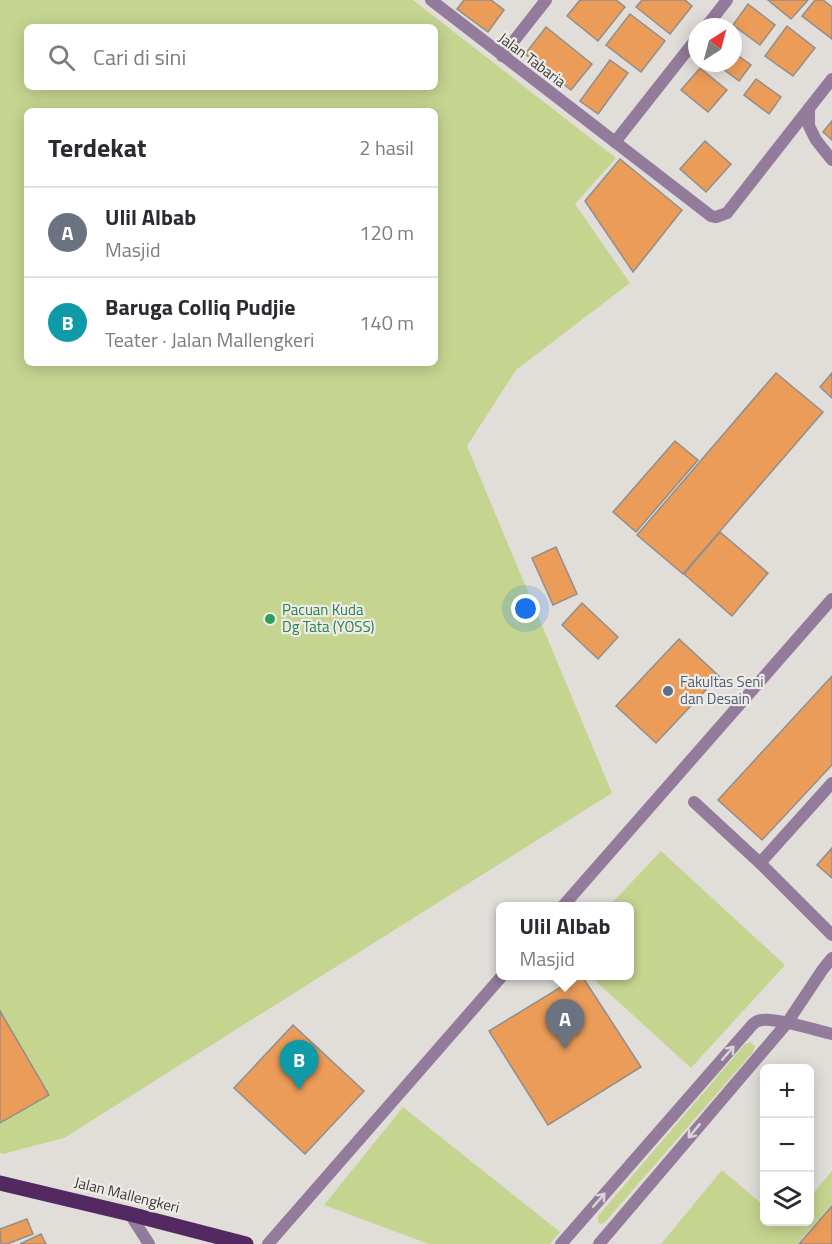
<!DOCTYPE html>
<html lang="id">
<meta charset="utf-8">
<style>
body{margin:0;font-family:"Titillium Web",sans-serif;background:#f7f7f7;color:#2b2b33}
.controls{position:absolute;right:18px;bottom:18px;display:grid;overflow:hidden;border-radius:9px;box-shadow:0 3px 15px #0003}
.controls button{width:54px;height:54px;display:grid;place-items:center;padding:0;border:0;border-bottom:2px solid #e1e1e2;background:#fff;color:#2b2b33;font:30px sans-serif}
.compass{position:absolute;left:688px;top:18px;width:54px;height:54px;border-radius:50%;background:#fff;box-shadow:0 3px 15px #0003;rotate:36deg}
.you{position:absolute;left:526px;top:609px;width:21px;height:21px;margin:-15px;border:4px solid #fff;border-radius:50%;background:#1a73e8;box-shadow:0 0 0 9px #1a73e833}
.badge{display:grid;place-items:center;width:39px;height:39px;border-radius:50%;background:#4745bb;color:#fff;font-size:20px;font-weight:700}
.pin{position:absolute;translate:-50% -50px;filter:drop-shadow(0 2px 3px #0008)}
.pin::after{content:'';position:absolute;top:32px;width:21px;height:18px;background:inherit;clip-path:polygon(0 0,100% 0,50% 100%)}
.popup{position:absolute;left:496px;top:902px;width:138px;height:78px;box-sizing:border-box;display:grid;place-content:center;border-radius:9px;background:#fff;filter:drop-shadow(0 2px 4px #0005);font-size:20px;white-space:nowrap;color:#7c7c81}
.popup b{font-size:22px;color:#2b2b33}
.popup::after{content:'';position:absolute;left:50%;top:100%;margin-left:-12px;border:12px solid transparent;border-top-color:#fff}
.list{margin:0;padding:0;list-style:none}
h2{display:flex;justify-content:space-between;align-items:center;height:78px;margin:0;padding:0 24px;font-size:26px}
h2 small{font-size:20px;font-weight:400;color:#7c7c81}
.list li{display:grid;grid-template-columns:39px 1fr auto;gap:18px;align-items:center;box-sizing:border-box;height:90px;padding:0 24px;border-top:2px solid #e1e1e2}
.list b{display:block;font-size:22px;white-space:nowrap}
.list p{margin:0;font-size:20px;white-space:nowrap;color:#7c7c81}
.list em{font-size:20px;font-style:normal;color:#7c7c81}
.icon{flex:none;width:33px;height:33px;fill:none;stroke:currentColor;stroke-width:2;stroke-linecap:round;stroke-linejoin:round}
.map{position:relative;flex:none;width:832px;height:1244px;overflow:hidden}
.search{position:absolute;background:#fff;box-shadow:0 3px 15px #0003;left:24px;top:24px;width:414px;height:66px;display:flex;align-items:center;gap:15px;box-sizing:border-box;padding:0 21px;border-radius:9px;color:#7c7c81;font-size:22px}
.panel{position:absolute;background:#fff;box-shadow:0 3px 15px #0003;left:24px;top:108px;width:414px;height:258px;border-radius:9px}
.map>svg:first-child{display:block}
.green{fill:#c5d590;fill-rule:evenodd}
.building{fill:#eb9c59;stroke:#928e8b;stroke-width:1.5}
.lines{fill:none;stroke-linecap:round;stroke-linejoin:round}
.service{stroke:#937b9b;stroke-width:12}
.minor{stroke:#937b9b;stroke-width:12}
.primary{stroke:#542861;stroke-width:15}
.oneway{stroke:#dcd5d8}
.leisure-dot{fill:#2e9e5b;stroke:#eeebe7;stroke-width:2}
.service-dot{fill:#5c6f8a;stroke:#eeebe7;stroke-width:2}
.labels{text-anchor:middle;stroke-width:4.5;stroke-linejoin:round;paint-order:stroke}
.street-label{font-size:15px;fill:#3c3a39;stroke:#eeebe7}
.leisure-label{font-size:15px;fill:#27864d;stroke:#eeebe7;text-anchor:start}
.service-label{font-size:15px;fill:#4e5e75;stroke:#eeebe7;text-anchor:start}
</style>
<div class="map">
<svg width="832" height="1244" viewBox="0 0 832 1244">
<rect width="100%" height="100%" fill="#e1deda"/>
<!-- green -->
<g class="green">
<path d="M0,0H413L616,158L575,204L630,283L516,370L467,446L612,793L64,1138L3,1154L0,1153ZM27,27H435V87H27ZM27,111H435V363H27Z"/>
<path d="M661,851L785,965L691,1068L590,976H630V906H609Z"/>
<path d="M750,1042L755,1046L753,1052L605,1222L601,1224L598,1222V1216L745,1044Z"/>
<path d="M403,1107L560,1232L550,1244H429L324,1205Z"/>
<path d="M722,1170L764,1206V1222H783L786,1224L788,1222H810V1197L832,1171V1204L797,1244H661Z"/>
</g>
<!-- building -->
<g class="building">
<path d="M464,0H491L504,10L488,32L457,9Z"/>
<path d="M580,0H616L625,7L598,41L567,16Z"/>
<path d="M642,0H685L692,6L670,34L636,7Z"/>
<path d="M768,0H808L791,19Z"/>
<path d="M815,0H823L832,7V39L802,16Z"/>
<path d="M748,4L775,25L760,45L733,25Z"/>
<path d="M630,14L665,41L641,72L606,45Z"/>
<path d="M787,26L815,48L793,76L765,56Z"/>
<path d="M546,27L592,64L571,90L525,54Z"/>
<path d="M733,52L751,65L739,81L715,63H733Z"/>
<path d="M610,60L628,73L598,114L580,101Z"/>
<path d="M700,68L727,90L708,112L681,90Z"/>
<path d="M756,79L781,97L769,114L744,95Z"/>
<path d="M832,121V140L823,132Z"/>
<path d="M705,141L731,164L706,192L680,169Z"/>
<path d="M620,159L682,210L633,272L585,201Z"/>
<path d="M776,373L823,412L683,574L637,535Z"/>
<path d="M832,373V398L820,387Z"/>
<path d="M675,441L698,460L636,532L613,512Z"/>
<path d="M720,532L768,573L732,616L684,574Z"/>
<path d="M556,547L577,594L553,605L532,558Z"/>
<path d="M582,603L618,637L598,659L562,625Z"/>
<path d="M679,639L719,676L656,743L616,706Z"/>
<path d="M832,676V765L762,840L718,800Z"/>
<path d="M832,848V878L817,865Z"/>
<path d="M579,976H582L641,1067L548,1125L489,1031Z"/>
<path d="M0,1011L49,1095L0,1123Z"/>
<path d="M293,1025L364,1091L305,1154L234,1088Z"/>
<path d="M832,1206V1244H799Z"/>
<path d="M27,1219L33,1234L7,1244H1L0,1229Z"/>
<path d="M41,1234L46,1244H20Z"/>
</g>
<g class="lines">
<!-- service -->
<g class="service">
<path d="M832,783L760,863L832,935"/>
<path d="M694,802L760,863"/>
<path d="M563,906L832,599"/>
<path d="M268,1244L502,976"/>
<path d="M561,1244L753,1024C757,1021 757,1021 762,1020C778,1018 815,1030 832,1034"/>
<path d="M599,1244L787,1023L823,969L832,958"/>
</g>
<!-- minor -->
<g class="minor">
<path d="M431,0L711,216L716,217L727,213L832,79"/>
<path d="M706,27L727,0"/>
<path d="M502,56L546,0"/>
<path d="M809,109V126L816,140L832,160"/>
<path d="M615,142L697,38"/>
<path d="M130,1214L149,1244"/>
</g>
<!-- primary -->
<path class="primary" d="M0,1183L130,1214L246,1244"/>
</g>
<!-- one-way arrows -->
<defs><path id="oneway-shaft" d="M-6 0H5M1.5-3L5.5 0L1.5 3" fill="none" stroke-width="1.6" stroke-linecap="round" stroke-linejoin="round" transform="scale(1.5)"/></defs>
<g class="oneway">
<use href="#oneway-shaft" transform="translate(728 1053) rotate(-49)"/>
<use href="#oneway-shaft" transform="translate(694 1131) rotate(130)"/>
<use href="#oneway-shaft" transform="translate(599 1200) rotate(-49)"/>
</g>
<!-- markers -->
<circle class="leisure-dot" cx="270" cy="619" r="6"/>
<circle class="service-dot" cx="668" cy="691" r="6"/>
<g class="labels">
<!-- street labels -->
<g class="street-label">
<text transform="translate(532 60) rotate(37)" y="5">Jalan Tabaria</text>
<text transform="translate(127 1195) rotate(14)" y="5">Jalan Mallengkeri</text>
</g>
<!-- leisure labels -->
<g class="leisure-label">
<text x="282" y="615">Pacuan Kuda<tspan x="282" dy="17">Dg Tata (YOSS)</tspan></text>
</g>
<!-- service labels -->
<g class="service-label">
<text x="680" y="687">Fakultas Seni<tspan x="680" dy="17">dan Desain</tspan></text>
</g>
</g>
</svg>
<div class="controls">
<button>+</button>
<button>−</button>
<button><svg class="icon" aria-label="layers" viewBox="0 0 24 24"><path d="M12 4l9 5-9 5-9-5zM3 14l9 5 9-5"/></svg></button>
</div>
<svg class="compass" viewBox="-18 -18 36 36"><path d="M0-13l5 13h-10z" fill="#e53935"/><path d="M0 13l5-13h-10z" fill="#7c7c81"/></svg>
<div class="you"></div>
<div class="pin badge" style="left:565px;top:1049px;background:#6b7280">A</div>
<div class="popup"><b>Ulil Albab</b>Masjid</div>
<div class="pin badge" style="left:299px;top:1090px;background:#0f9aa8">B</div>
<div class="search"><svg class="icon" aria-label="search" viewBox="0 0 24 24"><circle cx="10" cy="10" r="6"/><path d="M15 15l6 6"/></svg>Cari di sini</div>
<section class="panel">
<h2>Terdekat<small>2 hasil</small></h2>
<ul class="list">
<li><span class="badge" style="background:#6b7280">A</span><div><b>Ulil Albab</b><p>Masjid</p></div><em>120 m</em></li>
<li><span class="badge" style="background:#0f9aa8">B</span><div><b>Baruga Colliq Pudjie</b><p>Teater · Jalan Mallengkeri</p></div><em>140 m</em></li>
</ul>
</section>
</div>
